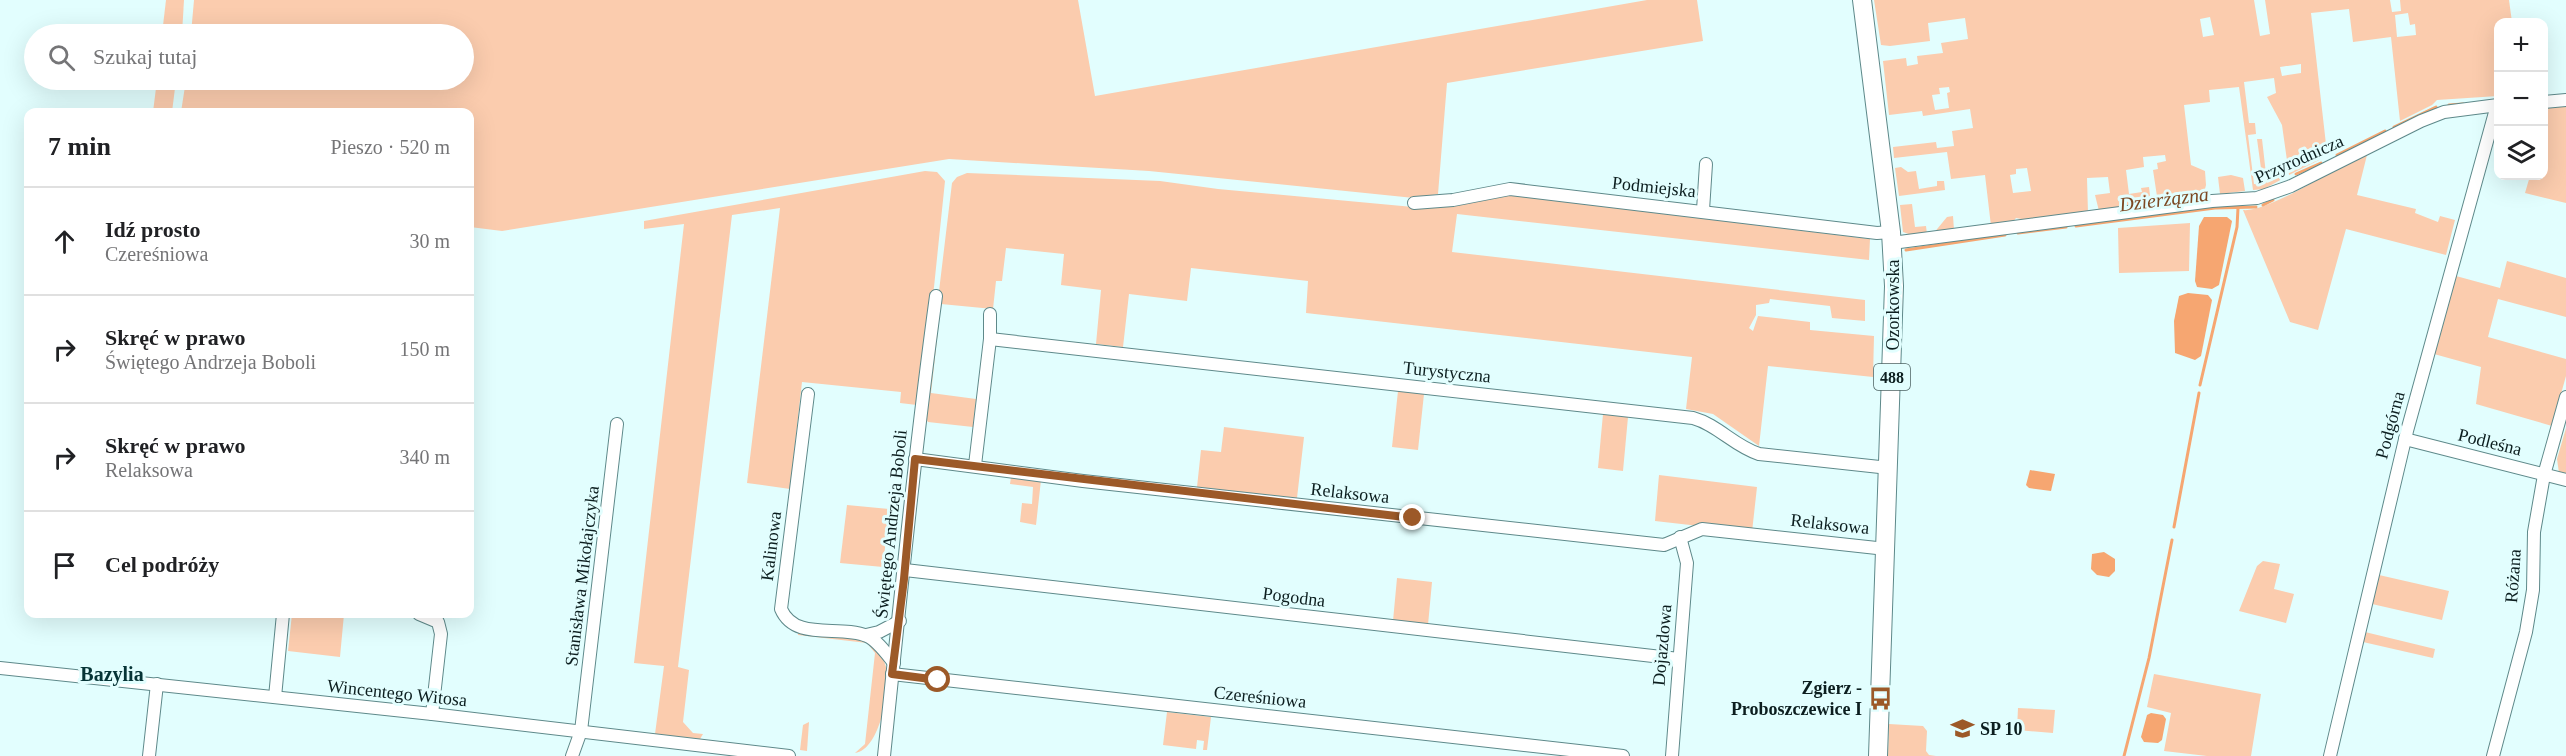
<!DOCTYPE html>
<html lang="pl">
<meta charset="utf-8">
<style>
body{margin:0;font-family:Georgia,serif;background:#f6f6f6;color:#202124}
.controls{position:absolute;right:18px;top:18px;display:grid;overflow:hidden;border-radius:12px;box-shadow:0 6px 24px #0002}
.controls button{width:54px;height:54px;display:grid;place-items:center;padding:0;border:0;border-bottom:2px solid #e0e0e0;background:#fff;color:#202124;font:30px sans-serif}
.stop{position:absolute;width:18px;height:18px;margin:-14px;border:4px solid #9c5928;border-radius:50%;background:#fff}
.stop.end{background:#9c5928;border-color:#fff;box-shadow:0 2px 6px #0008}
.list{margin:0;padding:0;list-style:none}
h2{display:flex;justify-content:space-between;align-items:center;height:78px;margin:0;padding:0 24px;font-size:26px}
h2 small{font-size:20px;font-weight:400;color:#757577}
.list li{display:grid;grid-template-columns:39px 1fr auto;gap:18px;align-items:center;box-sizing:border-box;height:108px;padding:0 24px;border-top:2px solid #e0e0e0}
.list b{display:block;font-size:22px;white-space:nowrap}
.list p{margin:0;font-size:20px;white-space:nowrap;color:#757577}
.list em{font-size:20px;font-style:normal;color:#757577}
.icon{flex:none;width:33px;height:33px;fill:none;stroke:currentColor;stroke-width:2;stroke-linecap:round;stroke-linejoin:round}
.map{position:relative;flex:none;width:2566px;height:756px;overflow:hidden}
.search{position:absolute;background:#fff;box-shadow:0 6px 24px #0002;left:24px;top:24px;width:450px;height:66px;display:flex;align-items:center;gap:15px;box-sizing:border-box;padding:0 21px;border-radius:33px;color:#757577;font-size:22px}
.panel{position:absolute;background:#fff;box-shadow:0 6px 24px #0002;left:24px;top:108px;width:450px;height:510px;border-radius:12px}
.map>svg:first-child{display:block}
.green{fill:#fbccae;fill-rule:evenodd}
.water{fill:#f6a671}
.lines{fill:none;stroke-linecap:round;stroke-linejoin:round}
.stream{stroke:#f6a671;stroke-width:3}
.street-casing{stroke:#5e898a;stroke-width:14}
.primary-casing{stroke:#5e898a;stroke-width:20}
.street{stroke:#fff;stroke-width:12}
.primary{stroke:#fff;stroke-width:18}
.route{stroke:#9c5928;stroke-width:8}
.labels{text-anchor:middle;stroke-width:6;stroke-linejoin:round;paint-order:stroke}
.shield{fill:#e2fefe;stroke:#4c6162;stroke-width:1.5}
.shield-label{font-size:16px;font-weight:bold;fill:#0c1e1f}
.street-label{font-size:18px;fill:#0c1e1f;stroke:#e2fefe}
.poi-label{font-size:18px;font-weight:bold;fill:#0c1e1f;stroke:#e2fefe;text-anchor:end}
.water-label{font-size:20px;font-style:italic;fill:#7c4822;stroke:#e2fefe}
.neighbourhood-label{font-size:20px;font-weight:bold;fill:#063436;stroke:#e2fefe}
</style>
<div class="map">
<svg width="2566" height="756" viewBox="0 0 2566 756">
<rect width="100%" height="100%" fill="#e2fefe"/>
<!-- green -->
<g class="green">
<path d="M166,0H184L182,34H162Z"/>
<path d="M194,0H1078L1095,96L1647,0H1697L1703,41L1447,83L1438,194L1414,198L1149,171L949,159L502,231L470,227V112H181L186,80H464V34H191Z"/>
<path d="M1874,0H2254L2260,36L2270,34L2265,0H2390L2392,12L2401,11L2400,0H2509L2512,22H2498V96L2437,100L2432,105L2400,121L2391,37L2353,42L2349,9L2311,13L2327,153L2320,156L2319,160L2289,175L2282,125L2267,97L2276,93L2274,78L2244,82L2249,123H2255L2256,134L2248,135L2254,184L2263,183L2257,139H2262L2266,174L2282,172L2284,178L2264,189L2253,190L2239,87L2209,90L2210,102L2184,105L2191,165L2205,171L2206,185L2203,197L2158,203L2153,170L2158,169L2157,163L2166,161L2165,155L2143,157L2144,167L2126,170L2129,194L2142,192L2141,188L2149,187L2151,204L2099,211L2095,195L2110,193L2108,177L2087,178L2088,213L2027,220L2016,218L2012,223L1991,226L1985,175L1951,179L1947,152L1894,158L1893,147L1936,142L1937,148L1954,146L1952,131L1973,128L1970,109L1923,116L1922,111L1889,115L1883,61L1906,58L1907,66L1918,64L1917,56L1943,53L1941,43L1968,39L1965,18L1928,23L1930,41L1890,46L1881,45ZM2408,13L2410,25L2415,24L2416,35L2397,37L2395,15ZM2210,17L2214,35L2203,37L2200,19ZM2301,64V73L2282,76L2280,67ZM1949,87L1950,92L1947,93L1949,108L1935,110L1932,95L1940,94L1939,88ZM2027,168L2031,191L2013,193L2010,175L2016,174V169Z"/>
<path d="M157,80H176L172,112H153Z"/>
<path d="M2549,106H2566V203L2525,193L2530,176H2544V127Z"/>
<path d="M2368,151L2357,195L2416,209L2415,213L2438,222L2440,216L2455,220L2446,255L2346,229L2318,330L2290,322L2243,210C2268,213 2343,164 2368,151Z"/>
<path d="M1901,167L1908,172L1916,171L1919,189L1937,186V181H1944L1945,190L1899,196L1895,168Z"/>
<path d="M925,171L937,172L945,181L934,287L917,405L900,403L901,392L802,382L790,489L747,483L780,208L732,215L678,667L689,670L683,722L693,733L703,734L700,739L655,734L664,666L634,663L684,224L644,229V221Z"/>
<path d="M967,173L1160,181L1218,189L1413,207L1511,195L1870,239L1869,260L1457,214L1452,252L1865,300V321L1832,318L1830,306L1770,299L1769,303L1756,305V315L1749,328L1753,331L1758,316L1810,322V330L1874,336L1873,377L1768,366L1759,446L1713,414L1686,409L1692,357L1306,313L1308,281L1191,268L1187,301L1129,294L1123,347L1096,344L1101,290L1061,285L1064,254L1006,248L1002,281H996L993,309L941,304L931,393L976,399L973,427L928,422L924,416L952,183L957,177Z"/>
<path d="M2231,175L2243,178L2245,191L2220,194L2218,177Z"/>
<path d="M1912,204L1915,227L1926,226L1927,234L1914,236L1903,232L1900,205Z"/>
<path d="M1953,216L1954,230L1933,234L1947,217Z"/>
<path d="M2190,223L2189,271L2119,273L2118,228Z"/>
<path d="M2507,261L2566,278V317L2498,299L2488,337L2566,359V376L2552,426L2476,404L2481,367L2434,354L2456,276L2500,288Z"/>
<path d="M1398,391L1424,394L1418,450L1392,447Z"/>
<path d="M1603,414L1628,417L1623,471L1598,468Z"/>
<path d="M1224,427L1304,437L1297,498L1197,487L1201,450L1221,452Z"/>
<path d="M2566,428V475L2559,473L2557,459Z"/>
<path d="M1659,475L1757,487L1752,532L1655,521Z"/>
<path d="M1011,477L1041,480L1036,525L1020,522L1022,503L1032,504L1033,487L1010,484Z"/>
<path d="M847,505L889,509L883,567L840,563Z"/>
<path d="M2263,561L2280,564L2274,589L2294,594L2286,623L2239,611L2257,566Z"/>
<path d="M2379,575L2449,591L2442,620L2372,604Z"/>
<path d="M1397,578L1432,582L1428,625L1393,621Z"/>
<path d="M292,614H344L340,657L288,651Z"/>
<path d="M2365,632L2435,649L2433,658L2363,642Z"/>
<path d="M798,633C816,634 853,632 868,641C876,646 884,658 886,667C891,688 880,750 855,753L865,744L875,653L867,643L798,635Z"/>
<path d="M2154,674L2261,694L2251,756H2207L2164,751L2171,713L2147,707Z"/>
<path d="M2018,708L2055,710L2053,733L2017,730Z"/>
<path d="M1167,712L1211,717L1207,750H1203L1204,741L1197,740L1196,749L1163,745Z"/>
<path d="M809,722L807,751L800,750L803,725Z"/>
<path d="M1889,724L1923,726L1927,731L1926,751L1929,755L1936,756H1888Z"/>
</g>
<!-- water -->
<g class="water">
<path d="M2204,217H2227L2232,221L2219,285L2212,289L2197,287L2195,281L2199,226Z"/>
<path d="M2188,293L2208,295L2212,300L2201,356L2195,360L2175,353L2174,321L2179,296Z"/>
<path d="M2030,470L2055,474L2051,491L2029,488L2026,485Z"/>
<path d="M2104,552L2115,559V571L2109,577L2097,575L2091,569L2092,554Z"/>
<path d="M2151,713L2163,715L2166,719L2162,740L2158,743L2144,742L2141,737L2147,715Z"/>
</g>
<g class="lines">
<!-- stream -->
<g class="stream">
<path d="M2449,105L2463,104"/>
<path d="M2394,127L2436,107"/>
<path d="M2337,155L2385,131"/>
<path d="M2296,174L2321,163"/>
<path d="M2263,205L2273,200"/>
<path d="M2076,226L2215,208L2256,207"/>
<path d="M2018,233L2066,227"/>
<path d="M1906,250L2005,235"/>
<path d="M2200,385L2237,227L2238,208"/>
<path d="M2174,527L2199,393"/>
<path d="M2124,756L2149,658L2172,540"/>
</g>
<defs>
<g id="street">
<path d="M2544,102L2566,100"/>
<path d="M1414,203L1453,200L1510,189L1877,233L1891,232"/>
<path d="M1703,210L1706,164"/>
<path d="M1892,243L2212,201L2257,198L2291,186L2421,121L2444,112L2498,105"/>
<path d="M990,339L1693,418C1718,425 1734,446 1759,454L1889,468"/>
<path d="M808,394L781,609C795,642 840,624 867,636C878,641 886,653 894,663"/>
<path d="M2405,439L2566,480"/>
<path d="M915,459L1083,481L1664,545L1702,529L1886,549"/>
<path d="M975,465L990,339V314"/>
<path d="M905,570L1679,659"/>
<path d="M419,614L438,622L441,634L432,714"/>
<path d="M866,635L879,632L900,621"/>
<path d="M0,668L432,714L789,756"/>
<path d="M892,674L1623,756"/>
<path d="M275,697L283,614"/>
<path d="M149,756L157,684"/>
<path d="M572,756L581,731L617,424"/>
<path d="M884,756C900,602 915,449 936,296"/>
<path d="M1672,756L1687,563L1680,537"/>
<path d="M2330,756L2407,431L2497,105"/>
<path d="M2493,756L2526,632L2533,590L2534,532L2544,475L2566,397"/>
</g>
<path id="primary" d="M1862,0L1891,232L1894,286L1878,756"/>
</defs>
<!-- street casing -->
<use href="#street" class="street-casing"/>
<!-- primary casing -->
<use href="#primary" class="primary-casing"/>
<!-- street -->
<use href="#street" class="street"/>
<!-- primary -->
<use href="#primary" class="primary"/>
</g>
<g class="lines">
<!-- route -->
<path class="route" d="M938,680L892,674L904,579L915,459L1413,518"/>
</g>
<!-- icons -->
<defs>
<symbol id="bus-bare" viewBox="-9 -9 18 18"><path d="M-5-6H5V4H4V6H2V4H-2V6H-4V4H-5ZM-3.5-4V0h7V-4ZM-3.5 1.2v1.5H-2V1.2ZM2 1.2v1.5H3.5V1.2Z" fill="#9c5928" stroke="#e2fefe" stroke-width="2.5" paint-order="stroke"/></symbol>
<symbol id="school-bare" viewBox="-9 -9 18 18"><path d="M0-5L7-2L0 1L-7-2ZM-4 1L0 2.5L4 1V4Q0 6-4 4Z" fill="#9c5928" stroke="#e2fefe" stroke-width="2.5" paint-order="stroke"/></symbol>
</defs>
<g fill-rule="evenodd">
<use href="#bus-bare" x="1864" y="682" width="33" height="33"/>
<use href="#school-bare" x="1946" y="712" width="33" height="33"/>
</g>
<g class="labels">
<!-- shield labels -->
<rect class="shield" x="1874" y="364" width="36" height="26" rx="4.5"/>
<g class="shield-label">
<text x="1892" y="383">488</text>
</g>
<!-- street labels -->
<g class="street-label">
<text transform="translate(2299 159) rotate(-24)" y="6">Przyrodnicza</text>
<text transform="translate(1654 187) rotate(6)" y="6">Podmiejska</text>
<text transform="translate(1893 305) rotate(-90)" y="6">Ozorkowska</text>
<text transform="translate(1447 372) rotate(6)" y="6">Turystyczna</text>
<text transform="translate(2390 425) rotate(-75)" y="6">Podgórna</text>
<text transform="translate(2490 442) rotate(14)" y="6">Podleśna</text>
<text transform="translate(1350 493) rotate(6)" y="6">Relaksowa</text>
<text transform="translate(891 524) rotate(-84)" y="6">Świętego Andrzeja Boboli</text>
<text transform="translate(1830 524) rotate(6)" y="6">Relaksowa</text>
<text transform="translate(771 546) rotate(-83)" y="6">Kalinowa</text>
<text transform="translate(582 576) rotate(-83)" y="6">Stanisława Mikołajczyka</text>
<text transform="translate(2513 576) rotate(-86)" y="6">Różana</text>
<text transform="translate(1294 597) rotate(7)" y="6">Pogodna</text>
<text transform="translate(1662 645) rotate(-85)" y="6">Dojazdowa</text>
<text transform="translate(397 693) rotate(6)" y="6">Wincentego Witosa</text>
<text transform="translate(1260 697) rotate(6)" y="6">Czereśniowa</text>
</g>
<!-- poi labels -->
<g class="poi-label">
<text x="1862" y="694">Zgierz -<tspan x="1862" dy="21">Proboszczewice I</tspan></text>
<text x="1980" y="735" text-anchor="start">SP 10</text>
</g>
<!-- water labels -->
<g class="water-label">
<text transform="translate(2164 199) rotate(-7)" y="7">Dzierżązna</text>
</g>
<!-- neighbourhood labels -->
<g class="neighbourhood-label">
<text x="112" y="681">Bazylia</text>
</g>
</g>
</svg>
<div class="controls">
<button>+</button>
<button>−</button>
<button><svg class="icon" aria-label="layers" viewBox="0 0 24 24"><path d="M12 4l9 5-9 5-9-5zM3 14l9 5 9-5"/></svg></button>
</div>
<div class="stop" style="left:938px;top:680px"></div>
<div class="stop end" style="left:1413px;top:518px"></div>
<div class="search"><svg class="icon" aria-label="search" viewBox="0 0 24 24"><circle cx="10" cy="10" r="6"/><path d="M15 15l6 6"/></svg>Szukaj tutaj</div>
<section class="panel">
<h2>7 min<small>Pieszo · 520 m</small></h2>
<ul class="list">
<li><svg class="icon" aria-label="ahead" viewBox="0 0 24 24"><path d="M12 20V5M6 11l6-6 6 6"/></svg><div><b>Idź prosto</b><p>Czereśniowa</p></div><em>30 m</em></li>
<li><svg class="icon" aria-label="right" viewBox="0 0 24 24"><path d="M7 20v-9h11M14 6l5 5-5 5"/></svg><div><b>Skręć w prawo</b><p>Świętego Andrzeja Boboli</p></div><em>150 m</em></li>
<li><svg class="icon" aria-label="right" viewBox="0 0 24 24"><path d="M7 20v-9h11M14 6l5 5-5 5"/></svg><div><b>Skręć w prawo</b><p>Relaksowa</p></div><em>340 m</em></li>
<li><svg class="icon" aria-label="arrive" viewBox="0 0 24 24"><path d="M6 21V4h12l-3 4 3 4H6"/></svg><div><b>Cel podróży</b></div></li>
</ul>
</section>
</div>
